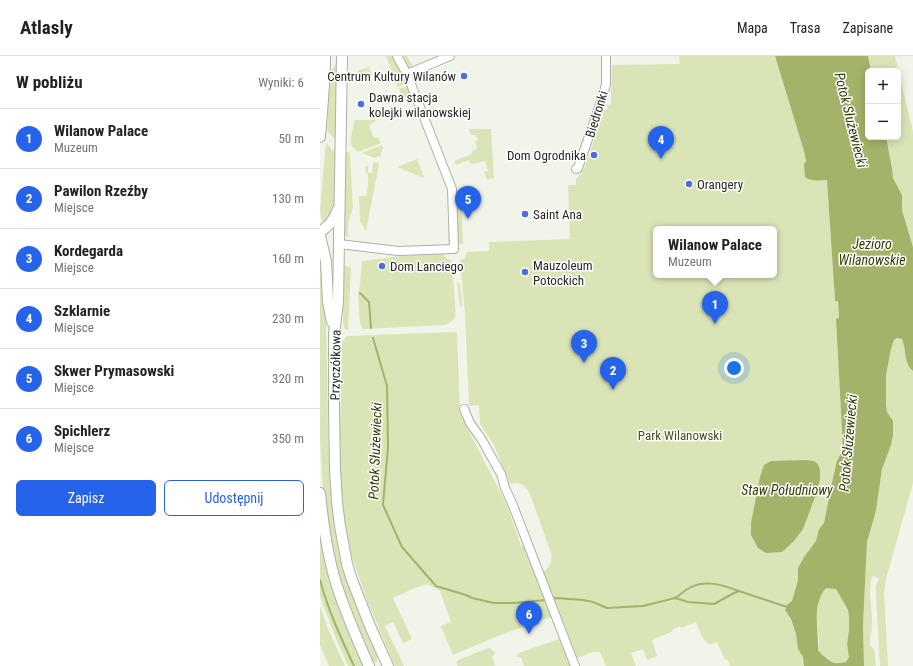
<!DOCTYPE html>
<html lang="pl">
<meta charset="utf-8">
<style>
body{margin:0;font-family:"Roboto Condensed",sans-serif;background:#f6f6f6;color:#222}
.controls{position:absolute;right:12px;top:12px;display:grid;overflow:hidden;border-radius:6px;box-shadow:0 2px 10px #0003}
.controls button{width:36px;height:36px;display:grid;place-items:center;padding:0;border:0;border-bottom:1px solid #e0e0e0;background:#fff;color:#222;font:20px sans-serif}
.you{position:absolute;left:414px;top:312px;width:14px;height:14px;margin:-10px;border:3px solid #fff;border-radius:50%;background:#1a73e8;box-shadow:0 0 0 6px #1a73e833}
.badge{display:grid;place-items:center;width:26px;height:26px;border-radius:50%;background:#2563eb;color:#fff;font-size:13px;font-weight:700}
.pin{position:absolute;translate:-50% -33px;filter:drop-shadow(0 1px 2px #0008)}
.pin::after{content:'';position:absolute;top:21px;width:14px;height:12px;background:inherit;clip-path:polygon(0 0,100% 0,50% 100%)}
.popup{position:absolute;left:333px;top:170px;width:124px;height:52px;box-sizing:border-box;display:grid;place-content:center;border-radius:6px;background:#fff;filter:drop-shadow(0 1px 3px #0005);font-size:13px;white-space:nowrap;color:#767676}
.popup b{font-size:15px;color:#222}
.popup::after{content:'';position:absolute;left:50%;top:100%;margin-left:-8px;border:8px solid transparent;border-top-color:#fff}
.list{margin:0;padding:0;list-style:none}
h2{display:flex;justify-content:space-between;align-items:center;height:52px;margin:0;padding:0 16px;font-size:17px}
h2 small{font-size:13px;font-weight:400;color:#767676}
.list li{display:grid;grid-template-columns:26px 1fr auto;gap:12px;align-items:center;box-sizing:border-box;height:60px;padding:0 16px;border-top:1px solid #e0e0e0}
.list b{display:block;font-size:15px;white-space:nowrap}
.list p{margin:0;font-size:13px;white-space:nowrap;color:#767676}
.list em{font-size:13px;font-style:normal;color:#767676}
.actions{display:flex;gap:8px;padding:12px 16px}
.actions a{flex:1;padding:9px 0;border:1px solid #2563eb;border-radius:6px;text-align:center;font-size:14px;color:#2563eb}
.actions .main{background:#2563eb;color:#fff}
.map{position:relative;flex:none;width:593px;height:610px;overflow:hidden}
header{display:flex;align-items:center;gap:24px;box-sizing:border-box;height:56px;padding:0 20px;background:#fff;border-bottom:1px solid #e0e0e0}
header strong{font-size:19px}
nav{display:flex;gap:22px;margin-inline-start:auto;font-size:14px}
main{display:flex}
aside{flex:1;background:#fff}
.map>svg:first-child{display:block}
.green{fill:#dae5b7;fill-rule:evenodd}
.water{fill:#a3b36a;fill-rule:evenodd}
.lines{fill:none;stroke-linecap:round;stroke-linejoin:round}
.stream{stroke:#a3b36a;stroke-width:2}
.minor-casing{stroke:#adb0a5;stroke-width:10}
.major-casing{stroke:#adb0a5;stroke-width:12}
.minor{stroke:#fff;stroke-width:8}
.major{stroke:#fff;stroke-width:10}
.poi-dot{fill:#4d6de1;stroke:#fff;stroke-width:1.5}
.labels{text-anchor:middle;stroke-width:3;stroke-linejoin:round;paint-order:stroke}
.poi-label{font-size:13px;fill:#272824;stroke:#fff;text-anchor:start}
.street-label{font-size:13px;fill:#272824;stroke:#fff}
.park-label{font-size:13px;fill:#46501a;stroke:#fff}
.water-label{font-size:14px;font-style:italic;fill:#333c02;stroke:#fff}
</style>
<header>
<strong>Atlasly</strong>
<nav><a>Mapa</a><a>Trasa</a><a>Zapisane</a></nav>
</header>
<main>
<aside>
<h2>W pobliżu<small>Wyniki: 6</small></h2>
<ul class="list">
<li><span class="badge">1</span><div><b>Wilanow Palace</b><p>Muzeum</p></div><em>50 m</em></li>
<li><span class="badge">2</span><div><b>Pawilon Rzeźby</b><p>Miejsce</p></div><em>130 m</em></li>
<li><span class="badge">3</span><div><b>Kordegarda</b><p>Miejsce</p></div><em>160 m</em></li>
<li><span class="badge">4</span><div><b>Szklarnie</b><p>Miejsce</p></div><em>230 m</em></li>
<li><span class="badge">5</span><div><b>Skwer Prymasowski</b><p>Miejsce</p></div><em>320 m</em></li>
<li><span class="badge">6</span><div><b>Spichlerz</b><p>Miejsce</p></div><em>350 m</em></li>
</ul>
<div class="actions"><a class="main">Zapisz</a><a>Udostępnij</a></div>
</aside>
<div class="map">
<svg width="593" height="610" viewBox="0 0 593 610">
<rect width="100%" height="100%" fill="#f1f4e8"/>
<!-- green -->
<g class="green">
<path d="M66,0H73L86,27L78,31Z"/>
<path d="M81,0H87L94,12H92L88,11Z"/>
<path d="M359,0H455L484,95L486,105L495,124H507L515,245H518L519,263H516L523,395L512,427L504,467L499,473L496,485L484,501L478,512V524L472,545L467,549L465,553L471,563L476,578L478,593L483,600L484,610H410L407,603L405,604L397,586L390,589C382,583 379,575 376,566L361,572L360,570L352,574L353,575L332,584L337,600L327,604L323,593L311,597L316,610H286L280,596H273L257,602L223,516C230,511 232,505 231,497L210,438C205,429 201,425 190,428L174,389L160,368L159,349L149,350L145,258L140,204L145,202L147,196L169,195V186L250,183L248,129H256V123L264,113L285,53H288L287,49L291,48L292,9L360,8ZM336,173H454V219H336Z"/>
<path d="M548,0H575L593,76V191L582,154V139L573,122L572,112L566,81H578V15H551Z"/>
<path d="M17,4L16,84L7,75L10,16L14,11Z"/>
<path d="M49,11L50,13L43,16V17L50,14L51,15L43,18V19L51,16L52,18L43,21H38V14H42Z"/>
<path d="M87,30C90,36 92,44 82,41L79,33Z"/>
<path d="M35,64H55V66L49,69L54,82L58,81L61,87L38,96C35,94 32,92 31,88C30,83 33,69 35,64Z"/>
<path d="M149,73H171L174,122L167,124L164,116L168,115L165,105L152,108L150,107L149,104L136,109L134,105L152,98V95L157,93L155,85L158,84L157,81H156L155,79H151Z"/>
<path d="M6,86L12,94L16,95L15,147C13,154 10,161 4,166C0,164 1,158 0,155Z"/>
<path d="M62,89L63,92L60,100L55,102L42,97Z"/>
<path d="M26,96H29L30,98L33,152L28,167V182L25,178L24,175Z"/>
<path d="M97,103L104,122L77,111Z"/>
<path d="M55,106L58,107L59,108L46,175L40,165L39,140H47V132L48,131V118L46,117L45,110H48V116L52,117L53,107Z"/>
<path d="M136,137L141,139L143,188H137Z"/>
<path d="M124,197C124,202 126,203 131,204C132,213 137,255 135,261C133,265 129,267 125,269L43,273L40,267L38,239L40,229L42,205L82,200Z"/>
<path d="M0,203L2,204C7,259 7,315 8,370C9,417 11,462 22,508C28,529 36,550 44,571C48,580 54,589 57,598C58,601 57,604 57,607L50,603L28,551L13,500L3,434L0,383Z"/>
<path d="M24,210L31,211L28,274L25,273L23,269Z"/>
<path d="M137,226L140,228L142,250L140,251Z"/>
<path d="M136,276L137,277L140,358L187,449L201,490L206,489L217,517L222,536L231,561L178,580L133,599L121,570L131,566L120,535C116,534 113,530 109,529C103,527 80,539 73,542L92,583L83,587L73,566L65,570L84,610H75L48,547L26,484L20,426V376L22,286L24,283L27,280Z"/>
<path d="M577,282L582,283C587,296 583,306 593,315V427L566,523L564,536L568,610H560L556,540V531L559,522L552,520C548,537 552,549 552,565C553,574 549,581 550,590L554,593L556,610H544L543,569L547,486L552,469L556,454L562,413L571,389L573,379L567,356L566,349V319L571,293L574,284Z"/>
<path d="M0,476L22,559L44,610H28L17,585L4,551L0,539Z"/>
<path d="M506,531L516,533L528,554L529,562V575L527,588L529,601L526,606C514,608 513,608 503,600C502,599 499,597 499,595C497,592 499,589 499,586C498,567 492,547 506,531Z"/>
<path d="M0,550L8,573L25,610H9L0,589Z"/>
<path d="M239,583L250,610H204L201,601H197V599L199,597Z"/>
<path d="M169,592L175,596V598L172,600L175,610H138L136,606L140,603Z"/>
</g>
<!-- water -->
<g class="water">
<path d="M455,0H548L551,15H548V81H566L572,112L573,122L582,139V154L593,191V315C583,306 587,296 582,283L577,282L574,284L571,293L566,319V349L567,356L573,365V379L571,389L562,413L556,454L552,469L547,486L543,569L544,610H484L483,601L478,593L476,578L471,563L465,554L467,549L472,545L478,524V512L484,501L496,485L499,473L504,467L512,427L517,405L522,395L523,394L516,263L519,262L518,245H515L507,124C500,124 492,126 485,121L484,108L486,105L484,95ZM506,532L516,533L528,554L529,562V575L527,588L529,601L526,606C516,608 513,608 505,601C502,599 500,597 498,594C499,573 491,549 506,532Z"/>
<path d="M486,404L494,405L498,408L500,414V423L497,436L483,473L474,485L462,496L446,497L438,492L431,479V467L440,421L444,409L451,405Z"/>
</g>
<g class="lines">
<!-- stream -->
<g class="stream">
<path d="M40,237L49,246L51,272"/>
<path d="M53,282L67,330L68,391L63,449L82,491L116,530L146,539L152,542L174,547H194L226,544"/>
<path d="M0,524C8,554 21,582 34,610"/>
<path d="M355,542C360,539 364,535 369,532C385,523 402,529 419,535"/>
<path d="M231,543L236,542L263,544L273,546L287,552L323,550L355,542L368,546L394,548L414,537L419,535L467,551"/>
</g>
<defs>
<g id="minor">
<path d="M87,18L130,0"/>
<path d="M256,113L258,112L283,40L286,28V0"/>
<path d="M19,188L78,195L134,193L132,133L87,18L77,0"/>
<path d="M144,353L150,367L162,384L181,418L185,432L192,447L255,610"/>
</g>
<g id="major">
<path d="M22,0L18,246L14,278V354L15,413L17,446L20,470L27,508L32,524L50,570L68,610"/>
<path d="M0,81C2,54 5,27 5,0"/>
<path d="M0,176C10,169 14,164 18,153"/>
<path d="M0,180L6,205L8,246L12,266"/>
<path d="M0,437C3,468 7,498 16,527C25,556 37,583 49,610"/>
</g>
</defs>
<!-- minor casing -->
<use href="#minor" class="minor-casing"/>
<!-- major casing -->
<use href="#major" class="major-casing"/>
<!-- minor -->
<use href="#minor" class="minor"/>
<!-- major -->
<use href="#major" class="major"/>
</g>
<!-- markers -->
<g class="poi-dot">
<circle cx="144" cy="20" r="4"/>
<circle cx="41" cy="48" r="4"/>
<circle cx="274" cy="99" r="4"/>
<circle cx="369" cy="128" r="4"/>
<circle cx="205" cy="158" r="4"/>
<circle cx="62" cy="210" r="4"/>
<circle cx="205" cy="216" r="4"/>
</g>
<g class="labels">
<!-- poi labels -->
<g class="poi-label">
<text x="136" y="25" text-anchor="end">Centrum Kultury Wilanów</text>
<text x="49" y="46">Dawna stacja<tspan x="49" dy="15">kolejki wilanowskiej</tspan></text>
<text x="266" y="104" text-anchor="end">Dom Ogrodnika</text>
<text x="377" y="133">Orangery</text>
<text x="213" y="163">Saint Ana</text>
<text x="213" y="214">Mauzoleum<tspan x="213" dy="15">Potockich</tspan></text>
<text x="70" y="215">Dom Lanciego</text>
</g>
<!-- street labels -->
<g class="street-label">
<text transform="translate(276 58) rotate(-73)" y="5">Biedronki</text>
<text transform="translate(15 309) rotate(-89)" y="5">Przyczółkowa</text>
</g>
<!-- park labels -->
<g class="park-label">
<text x="360" y="384">Park Wilanowski</text>
</g>
<!-- water labels -->
<g class="water-label">
<text transform="translate(531 64) rotate(76)" y="5">Potok Służewiecki</text>
<text x="552" y="193">Jezioro<tspan x="552" dy="16">Wilanowskie</tspan></text>
<text transform="translate(528 387) rotate(-85)" y="5">Potok Służewiecki</text>
<text transform="translate(55 395) rotate(-88)" y="5">Potok Służewiecki</text>
<text x="467" y="439">Staw Południowy</text>
</g>
</g>
</svg>
<div class="controls">
<button>+</button>
<button>−</button>
</div>
<div class="you"></div>
<div class="pin badge" style="left:395px;top:268px">1</div>
<div class="popup"><b>Wilanow Palace</b>Muzeum</div>
<div class="pin badge" style="left:293px;top:334px">2</div>
<div class="pin badge" style="left:264px;top:307px">3</div>
<div class="pin badge" style="left:341px;top:103px">4</div>
<div class="pin badge" style="left:148px;top:163px">5</div>
<div class="pin badge" style="left:209px;top:578px">6</div>
</div>
</main>
